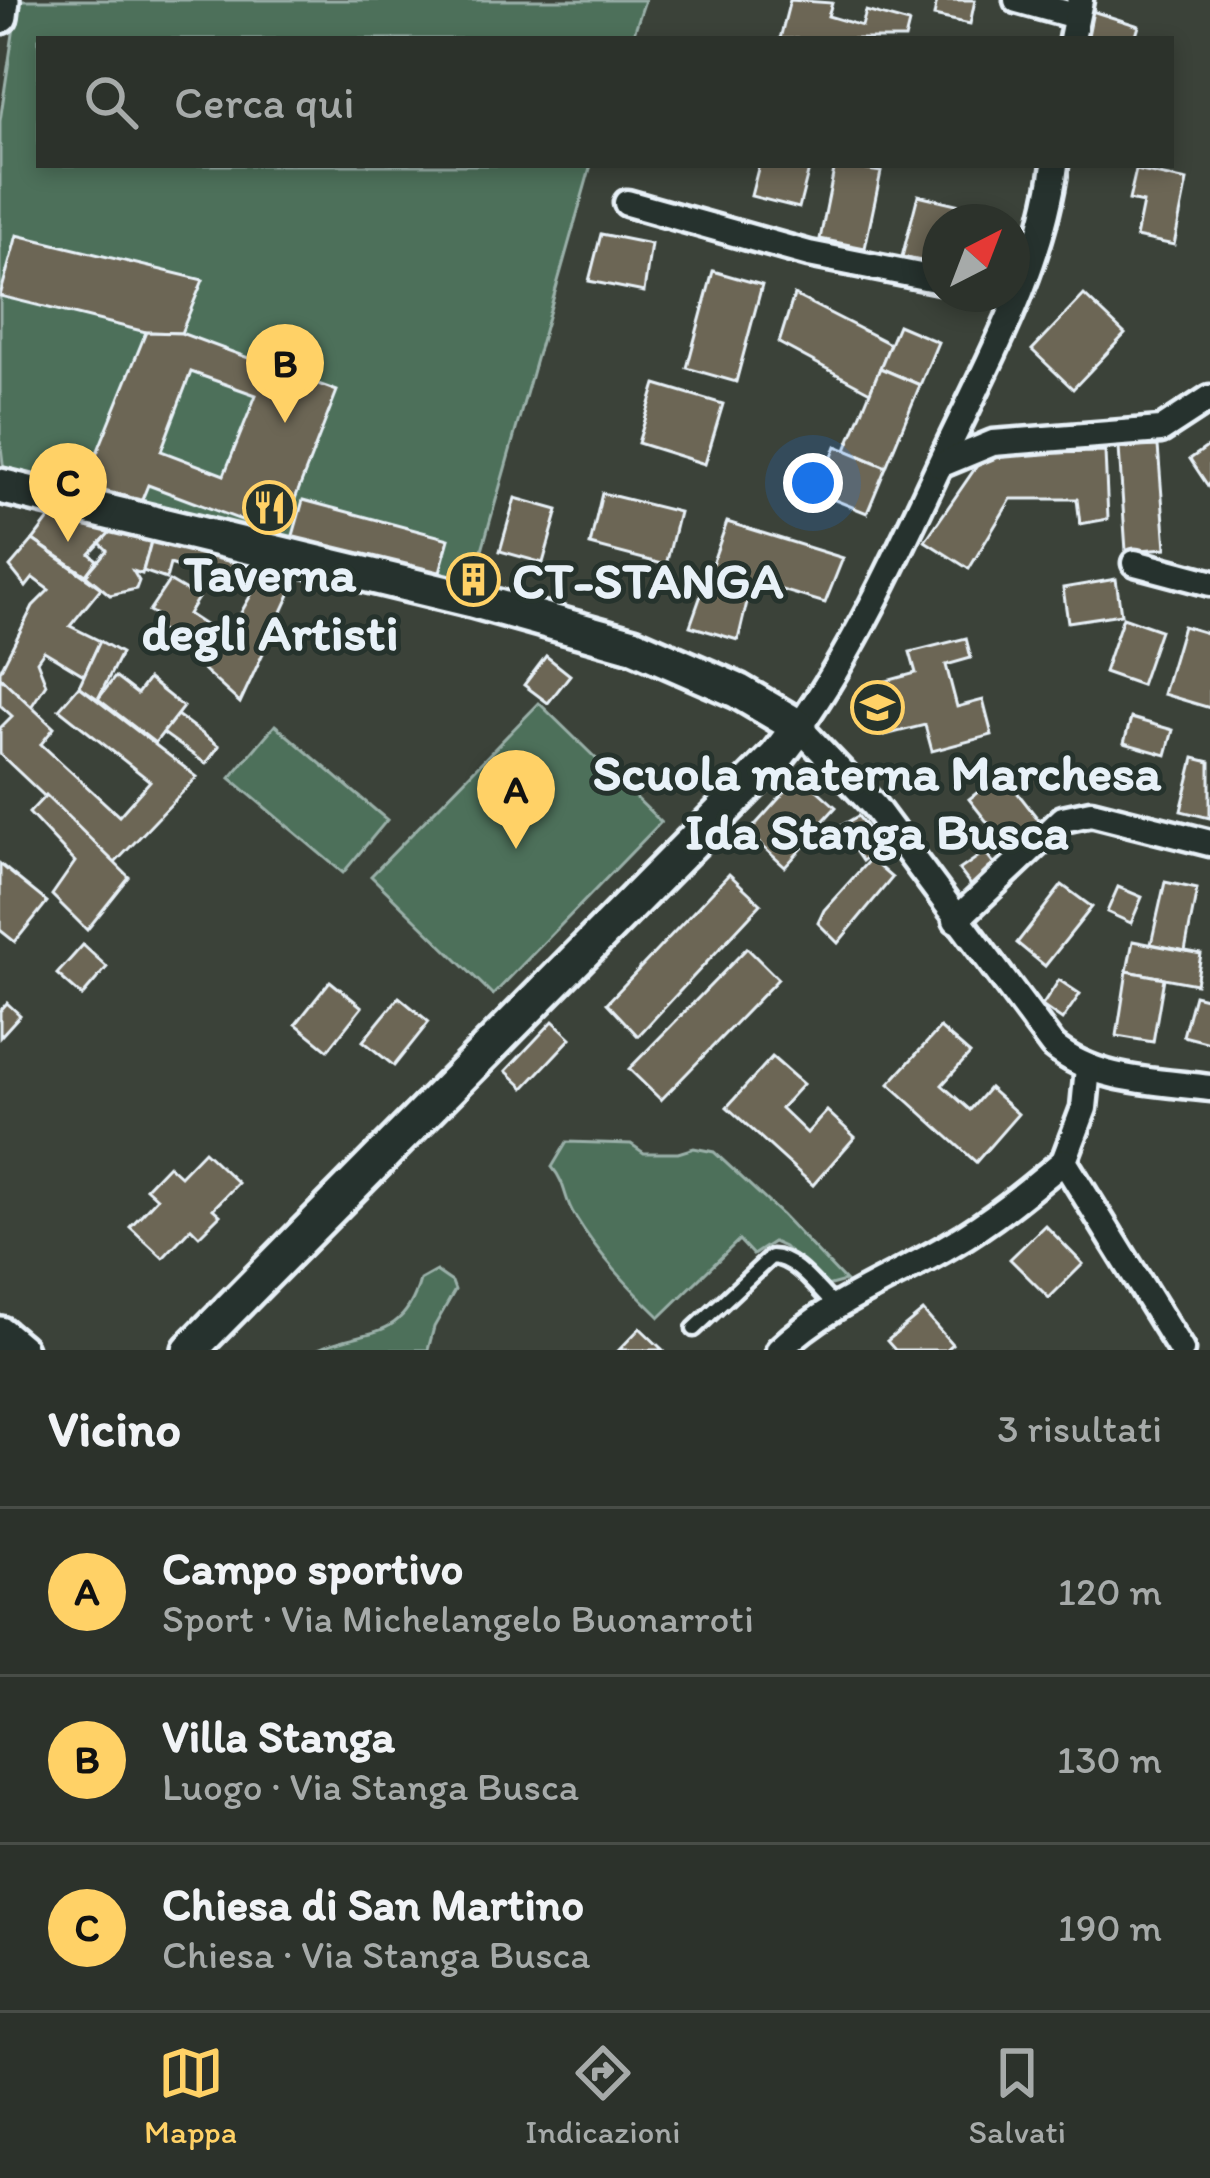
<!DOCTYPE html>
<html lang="it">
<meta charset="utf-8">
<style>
body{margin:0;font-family:Itim,sans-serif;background:#343a33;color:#f1f3f6}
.compass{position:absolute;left:922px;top:204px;width:108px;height:108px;border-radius:50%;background:#2c322b;box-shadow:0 6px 18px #0003;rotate:42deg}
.you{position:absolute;left:813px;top:483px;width:42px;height:42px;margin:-30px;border:9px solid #fff;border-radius:50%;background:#1a73e8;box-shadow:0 0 0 18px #1a73e833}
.badge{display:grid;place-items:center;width:78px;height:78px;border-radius:50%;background:#ffd166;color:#111;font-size:39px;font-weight:700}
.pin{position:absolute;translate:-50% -99px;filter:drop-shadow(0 3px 6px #0008)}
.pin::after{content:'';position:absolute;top:63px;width:42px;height:36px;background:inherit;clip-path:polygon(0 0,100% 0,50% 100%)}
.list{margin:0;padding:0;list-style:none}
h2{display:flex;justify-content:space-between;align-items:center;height:156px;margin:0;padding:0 48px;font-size:51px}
h2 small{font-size:39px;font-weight:400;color:#a6aaa9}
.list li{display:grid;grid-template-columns:78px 1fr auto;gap:36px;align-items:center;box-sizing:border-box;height:168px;padding:0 48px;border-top:3px solid #484d47}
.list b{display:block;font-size:45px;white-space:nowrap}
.list p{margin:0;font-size:39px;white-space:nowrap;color:#a6aaa9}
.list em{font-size:39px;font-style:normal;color:#a6aaa9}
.icon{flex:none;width:66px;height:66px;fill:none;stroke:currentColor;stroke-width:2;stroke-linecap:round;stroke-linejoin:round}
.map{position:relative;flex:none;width:1210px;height:1350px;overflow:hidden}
.search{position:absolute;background:#2c322b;box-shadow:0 6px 18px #0003;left:36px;right:36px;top:36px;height:132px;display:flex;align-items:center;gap:30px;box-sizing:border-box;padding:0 42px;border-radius:0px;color:#a6aaa9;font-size:45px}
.sheet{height:660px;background:#2c322b}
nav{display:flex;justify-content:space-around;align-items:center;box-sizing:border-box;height:168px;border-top:3px solid #484d47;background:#2c322b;font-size:33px;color:#a6aaa9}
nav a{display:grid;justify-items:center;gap:6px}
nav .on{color:#ffd166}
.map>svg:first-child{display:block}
.green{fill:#4d6f5a;stroke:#9ab0a9;stroke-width:3}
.building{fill:#6c6654;stroke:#e8f1f8;stroke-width:3;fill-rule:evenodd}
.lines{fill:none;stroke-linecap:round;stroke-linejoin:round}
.lane-casing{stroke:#e8f1f8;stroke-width:21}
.street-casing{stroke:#e8f1f8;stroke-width:33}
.secondary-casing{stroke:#e8f1f8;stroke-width:42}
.lane{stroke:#26332d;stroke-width:12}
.street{stroke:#26332d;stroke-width:24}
.secondary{stroke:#26332d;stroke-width:33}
.labels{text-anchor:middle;stroke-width:10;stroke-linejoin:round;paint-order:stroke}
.poi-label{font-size:51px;font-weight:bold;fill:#e8f1f8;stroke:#26332d}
</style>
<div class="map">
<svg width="1210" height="1350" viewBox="0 0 1210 1350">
<rect width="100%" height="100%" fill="#3b4239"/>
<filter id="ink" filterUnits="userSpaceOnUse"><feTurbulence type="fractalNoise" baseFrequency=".00833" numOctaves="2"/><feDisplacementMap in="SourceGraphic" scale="24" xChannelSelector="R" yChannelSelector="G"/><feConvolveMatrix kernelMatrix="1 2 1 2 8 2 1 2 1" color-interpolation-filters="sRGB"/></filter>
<g filter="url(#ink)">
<!-- green -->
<g class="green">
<path d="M18,0H645L632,39H39V165H591L470,592L4,472L0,440V121Z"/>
<path d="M539,703L661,822L493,995L371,876Z"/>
<path d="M275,725L387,820L343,873L230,778Z"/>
<path d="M567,1142L631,1144L644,1153H678L694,1148L714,1152L782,1215L845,1281L823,1287L784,1247L773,1242L753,1255L739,1240L660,1317C628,1286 598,1254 575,1216C563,1198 567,1185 552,1167Z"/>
<path d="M436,1271L452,1282L455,1290L434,1327L428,1350H316C364,1327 402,1344 420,1280Z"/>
</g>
<!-- building -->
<g class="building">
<path d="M790,0L832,3L828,16L862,26L866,11L909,23L905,39H780Z"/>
<path d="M937,0H975L970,24L934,16Z"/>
<path d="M1092,11L1139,26L1135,39H1083Z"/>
<path d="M759,165H810L799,208L751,196Z"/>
<path d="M835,165L881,172L865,248L820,239Z"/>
<path d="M1136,170L1187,181L1174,245L1136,237L1143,203L1129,200Z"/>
<path d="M918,195L969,207L965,222H940L938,266L902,257Z"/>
<path d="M601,234L651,244L644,292L589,281Z"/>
<path d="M17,235L203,280L181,333L146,332L0,296Z"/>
<path d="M713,271L762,285L736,382L687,368Z"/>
<path d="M794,295L890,344L870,392L779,343Z"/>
<path d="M1084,295L1125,334L1073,389L1032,350Z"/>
<path d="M898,325L938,342L920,385L880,368Z"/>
<path d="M146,332L181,333L337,391L281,535L148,485L137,512L80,495ZM191,372L256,395L224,475L161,451Z"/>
<path d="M880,368L920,385L886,467L846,450Z"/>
<path d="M656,384L723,404L705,464L638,443Z"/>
<path d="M1210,445V489L1190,459Z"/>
<path d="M836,446L886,467L867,513L810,490L823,460L830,462Z"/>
<path d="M1158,446L1166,548L1126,551L1119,448Z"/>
<path d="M1105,452L1108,519L1080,524L1077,499H1011L969,569L925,541L985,454Z"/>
<path d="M602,493L679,512L666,565L590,545Z"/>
<path d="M515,498L558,510L543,563L500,551Z"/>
<path d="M303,500L449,539L438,579L292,539Z"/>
<path d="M55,511L115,527L90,554L97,560L86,575L33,540Z"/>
<path d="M727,522L843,558L825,603L772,587L748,598L738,640L690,626Z"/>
<path d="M115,527L153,534L142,574L133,571L139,581L136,589L110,595L86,575L107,550L100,543Z"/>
<path d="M155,527L305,562L240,703L152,623L158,616L149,611L169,581L198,598L188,614L226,639L251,595L194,563L191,571L170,564L166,579L143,571Z"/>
<path d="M33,540L101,588L70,626L100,641L84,675L44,651L37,661L46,684L31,707L0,677V671L33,606L49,590L33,578L26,587L10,567Z"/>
<path d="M1116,579L1121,614L1068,622L1063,588Z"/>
<path d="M1123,617L1160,630L1141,685L1104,672Z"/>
<path d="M1183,626L1210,634V708L1163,694Z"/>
<path d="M966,638L971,658L946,665L957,707L983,700L992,735L932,751L925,725L881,736L868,686L916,673L910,652Z"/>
<path d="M100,641L121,653L98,699L79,686Z"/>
<path d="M546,656L570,675L548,703L524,685Z"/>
<path d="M0,677L54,728L41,744L119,816L150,781L59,709L79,686L197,777L115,863L0,754V728L12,716L0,705Z"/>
<path d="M115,677L137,694L148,679L183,707L155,743L98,699Z"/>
<path d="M177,715L219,746L206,764L163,733Z"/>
<path d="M1131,718L1173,730L1166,755L1124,743Z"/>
<path d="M1194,758L1210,762V818L1181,811Z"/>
<path d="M1002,773L1042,824L1009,850L969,799Z"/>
<path d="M800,775L836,807L816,829L797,812L785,825L806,844L785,867L748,833Z"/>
<path d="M46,795L129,877L87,930L52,895L75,862L29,813Z"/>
<path d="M858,816L881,845L862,861L839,827Z"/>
<path d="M985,852L999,870L973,888L959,870Z"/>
<path d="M870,859L892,878L838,943L818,923L824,910Z"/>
<path d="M0,864L47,902L15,942L0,930Z"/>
<path d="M729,874L761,904L638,1036L607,1003Z"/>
<path d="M1165,882L1197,889L1185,951L1151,944Z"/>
<path d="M1062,885L1092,907L1045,966L1017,943Z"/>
<path d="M1118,887L1142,897L1131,923L1107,912Z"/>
<path d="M1133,941L1201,954L1196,984L1127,971Z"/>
<path d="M83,945L107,967L82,996L57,974Z"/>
<path d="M747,948L778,979L661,1100L629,1069Z"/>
<path d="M1127,971L1164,978L1153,1042L1117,1036Z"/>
<path d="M1059,980L1080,994L1062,1020L1042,1006Z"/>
<path d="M330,981L362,1007L328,1050L296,1024Z"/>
<path d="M1194,995L1210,999V1043L1183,1036Z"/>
<path d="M399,997L429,1022L394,1066L363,1041Z"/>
<path d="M7,1003L20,1015L0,1037V1011Z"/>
<path d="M553,1021L571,1038L524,1088L506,1071Z"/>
<path d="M940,1028L970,1054L942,1085L970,1110L989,1088L1018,1114L976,1162L889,1084Z"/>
<path d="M772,1057L803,1084L781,1108L807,1133L827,1111L855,1137L813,1185L727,1107Z"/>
<path d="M204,1151L238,1183L213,1209L220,1215L199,1236L191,1228L163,1258L130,1227L157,1198L146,1188L168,1165L180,1176Z"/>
<path d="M1045,1225L1083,1264L1049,1298L1010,1259Z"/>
<path d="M923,1311L952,1344L945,1350H895L887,1341Z"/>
<path d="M640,1328L663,1350H619Z"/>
</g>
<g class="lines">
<defs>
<path id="lane" d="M694,1329L771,1257C795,1257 817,1289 834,1305"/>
<g id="street">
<path d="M1017,0L1075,16"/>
<path d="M1072,39L1080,0"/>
<path d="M1055,165C1042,265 990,359 947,449C902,545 860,640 799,727L874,806L1053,1046C1097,1082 1156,1081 1210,1088"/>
<path d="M627,203L809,254L940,280"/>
<path d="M940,465L993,443L1161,430L1210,398"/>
<path d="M1135,563L1210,583"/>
<path d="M956,920L1063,819L1091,813L1210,843"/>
<path d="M1088,1068L1084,1108L1064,1161L1181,1350"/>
<path d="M779,1350C830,1301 892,1280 952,1244C992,1221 1028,1191 1064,1161"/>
</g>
<g id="secondary">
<path d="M0,16L2,0"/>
<path d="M0,486L472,600L633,645L738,691L799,727L777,756L190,1350"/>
<path d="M0,1334L19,1350"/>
</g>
</defs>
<!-- lane casing -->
<use href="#lane" class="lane-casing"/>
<!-- street casing -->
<use href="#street" class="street-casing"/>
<!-- secondary casing -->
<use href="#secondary" class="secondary-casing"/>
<!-- lane -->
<use href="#lane" class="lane"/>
<!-- street -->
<use href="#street" class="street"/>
<!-- secondary -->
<use href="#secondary" class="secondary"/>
</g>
</g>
<!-- icons -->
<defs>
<symbol id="restaurant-ring" viewBox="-11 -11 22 22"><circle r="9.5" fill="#26332d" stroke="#ffd166" stroke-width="1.5"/><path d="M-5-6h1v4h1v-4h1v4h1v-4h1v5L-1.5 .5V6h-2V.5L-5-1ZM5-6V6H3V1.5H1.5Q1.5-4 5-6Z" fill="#ffd166"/></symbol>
<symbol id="building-ring" viewBox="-11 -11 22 22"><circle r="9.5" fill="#26332d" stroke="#ffd166" stroke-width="1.5"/><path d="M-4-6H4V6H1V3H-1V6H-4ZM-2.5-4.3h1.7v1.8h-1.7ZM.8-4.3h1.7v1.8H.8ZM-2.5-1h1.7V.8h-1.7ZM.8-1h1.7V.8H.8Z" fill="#ffd166"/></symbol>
<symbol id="school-ring" viewBox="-11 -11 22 22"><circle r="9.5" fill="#26332d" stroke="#ffd166" stroke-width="1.5"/><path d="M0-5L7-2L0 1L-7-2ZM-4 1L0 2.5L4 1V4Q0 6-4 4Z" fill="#ffd166"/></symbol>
</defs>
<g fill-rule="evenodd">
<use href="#restaurant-ring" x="240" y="478" width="59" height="59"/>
<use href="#building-ring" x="444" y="550" width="59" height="59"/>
<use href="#school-ring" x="848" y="678" width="59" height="59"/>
</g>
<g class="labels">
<!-- poi labels -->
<g class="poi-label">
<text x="270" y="591">Taverna<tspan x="270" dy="59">degli Artisti</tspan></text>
<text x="512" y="598" text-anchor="start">CT-STANGA</text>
<text x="877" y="790">Scuola materna Marchesa<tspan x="877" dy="59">Ida Stanga Busca</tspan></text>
</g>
</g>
</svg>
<svg class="compass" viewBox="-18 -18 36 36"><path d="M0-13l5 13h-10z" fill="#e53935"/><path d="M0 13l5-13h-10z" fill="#a6aaa9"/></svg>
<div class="you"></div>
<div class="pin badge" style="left:516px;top:849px">A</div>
<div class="pin badge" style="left:285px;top:423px">B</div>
<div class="pin badge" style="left:68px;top:542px">C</div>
<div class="search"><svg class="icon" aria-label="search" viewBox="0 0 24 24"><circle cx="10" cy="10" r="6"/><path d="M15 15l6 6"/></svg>Cerca qui</div>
</div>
<section class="sheet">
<h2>Vicino<small>3 risultati</small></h2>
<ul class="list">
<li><span class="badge">A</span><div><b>Campo sportivo</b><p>Sport · Via Michelangelo Buonarroti</p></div><em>120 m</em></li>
<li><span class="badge">B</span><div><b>Villa Stanga</b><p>Luogo · Via Stanga Busca</p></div><em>130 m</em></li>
<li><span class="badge">C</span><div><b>Chiesa di San Martino</b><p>Chiesa · Via Stanga Busca</p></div><em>190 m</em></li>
</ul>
</section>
<nav>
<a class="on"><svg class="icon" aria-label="map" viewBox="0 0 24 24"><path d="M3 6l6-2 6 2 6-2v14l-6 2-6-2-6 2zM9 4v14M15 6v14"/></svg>Mappa</a>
<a><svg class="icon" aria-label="directions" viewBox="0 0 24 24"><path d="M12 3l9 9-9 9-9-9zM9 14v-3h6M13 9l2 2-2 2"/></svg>Indicazioni</a>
<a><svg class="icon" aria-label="saved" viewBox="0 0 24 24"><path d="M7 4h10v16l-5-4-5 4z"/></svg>Salvati</a>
</nav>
